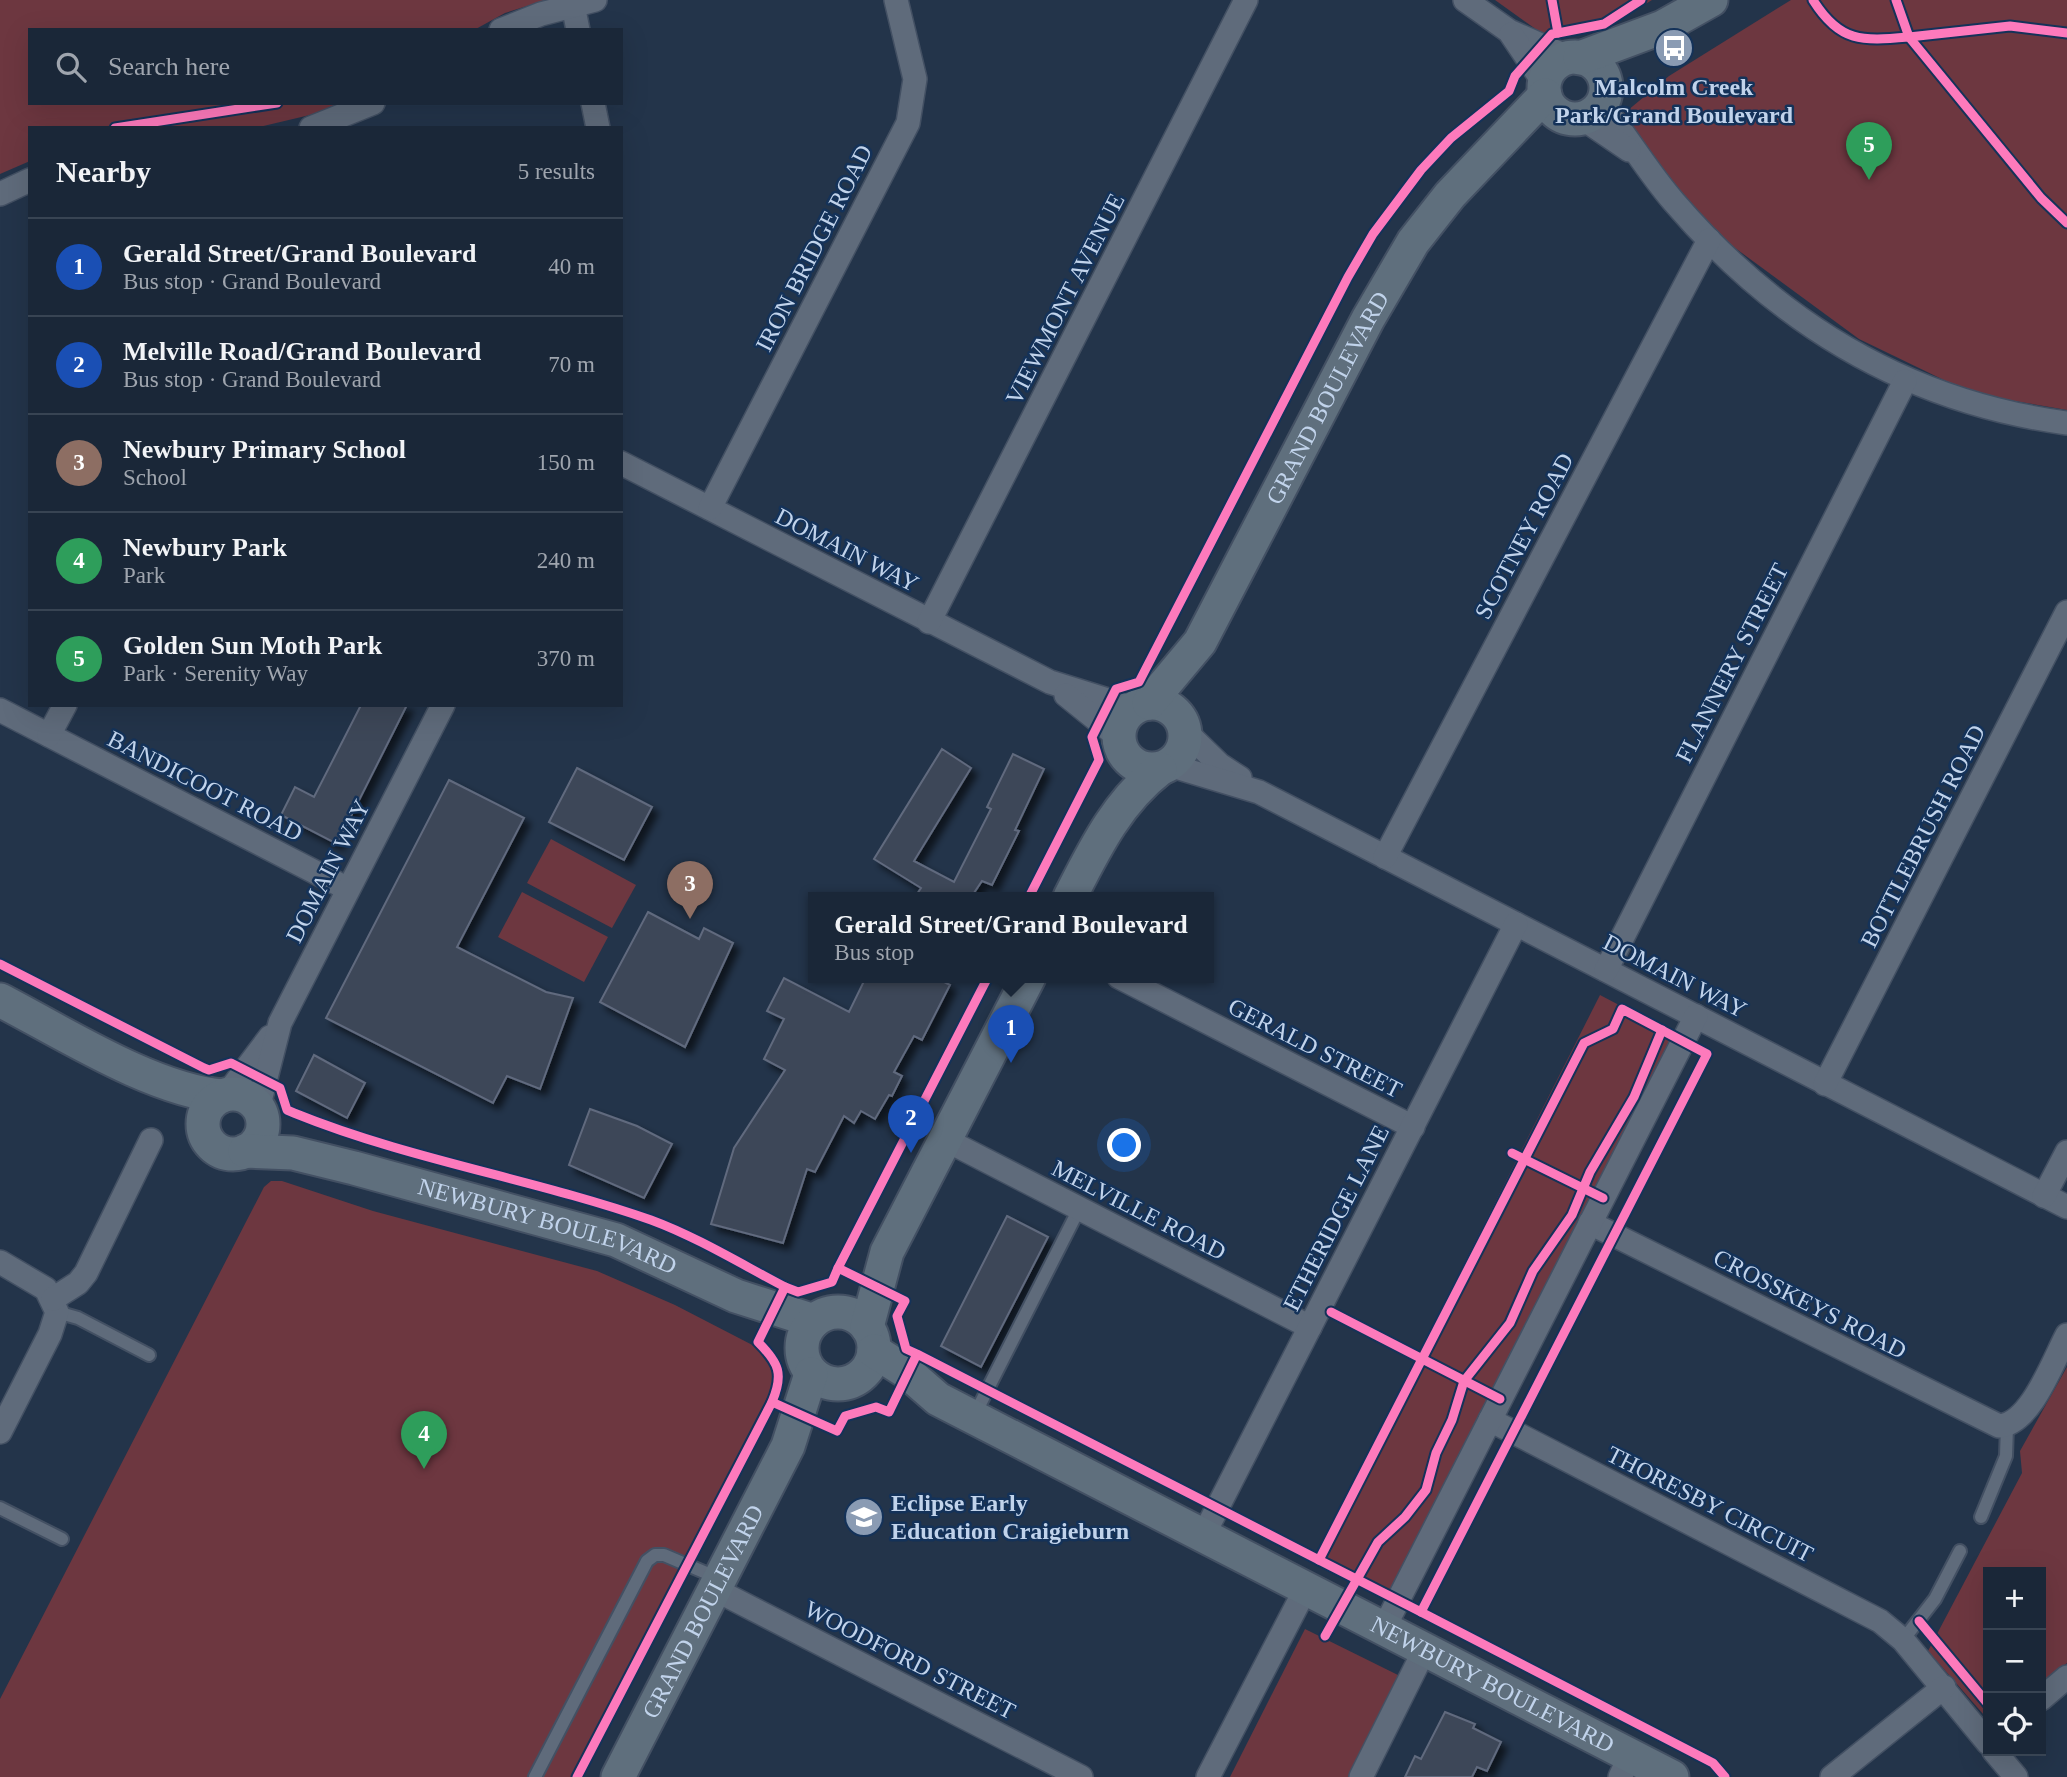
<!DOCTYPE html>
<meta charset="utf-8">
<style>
body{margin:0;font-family:Georgia,serif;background:#232f40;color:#f1f3f6}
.controls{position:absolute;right:21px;bottom:21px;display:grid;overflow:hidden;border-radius:0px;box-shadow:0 7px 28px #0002}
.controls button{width:63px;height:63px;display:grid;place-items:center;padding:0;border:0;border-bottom:2px solid #384453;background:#1a2738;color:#f1f3f6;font:35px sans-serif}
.you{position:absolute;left:1125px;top:1146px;width:24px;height:24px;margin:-18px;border:5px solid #fff;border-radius:50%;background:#1a73e8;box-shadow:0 0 0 10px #1a73e833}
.badge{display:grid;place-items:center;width:46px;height:46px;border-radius:50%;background:#bca0f2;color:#fff;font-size:23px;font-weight:700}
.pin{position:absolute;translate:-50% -58px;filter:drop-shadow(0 2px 4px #0008)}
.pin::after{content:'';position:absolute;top:37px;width:24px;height:21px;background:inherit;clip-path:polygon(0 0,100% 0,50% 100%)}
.popup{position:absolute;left:808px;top:892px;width:406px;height:91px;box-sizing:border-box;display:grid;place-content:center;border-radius:0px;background:#1a2738;filter:drop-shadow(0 2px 5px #0005);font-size:23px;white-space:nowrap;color:#9fa5ae}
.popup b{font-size:26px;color:#f1f3f6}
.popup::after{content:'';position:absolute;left:50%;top:100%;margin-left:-14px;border:14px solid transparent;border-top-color:#1a2738}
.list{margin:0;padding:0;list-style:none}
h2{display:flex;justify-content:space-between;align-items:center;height:91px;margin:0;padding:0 28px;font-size:30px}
h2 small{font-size:23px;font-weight:400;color:#9fa5ae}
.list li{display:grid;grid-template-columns:46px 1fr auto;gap:21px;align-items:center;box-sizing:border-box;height:98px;padding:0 28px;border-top:2px solid #384453}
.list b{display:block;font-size:26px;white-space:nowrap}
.list p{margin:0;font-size:23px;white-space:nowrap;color:#9fa5ae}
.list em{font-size:23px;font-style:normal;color:#9fa5ae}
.icon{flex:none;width:38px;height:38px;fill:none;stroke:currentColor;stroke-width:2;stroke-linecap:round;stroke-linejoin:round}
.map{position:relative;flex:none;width:2067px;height:1777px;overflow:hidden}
.search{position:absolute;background:#1a2738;box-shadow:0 7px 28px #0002;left:28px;top:28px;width:595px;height:77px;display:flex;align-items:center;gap:18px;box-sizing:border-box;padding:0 24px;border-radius:0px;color:#9fa5ae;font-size:26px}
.panel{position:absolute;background:#1a2738;box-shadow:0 7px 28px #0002;left:28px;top:126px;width:595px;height:581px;border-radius:0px}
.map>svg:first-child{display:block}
.green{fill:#6d3740}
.building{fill:#3e4759;stroke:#616a7e;stroke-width:2;filter:url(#shadow)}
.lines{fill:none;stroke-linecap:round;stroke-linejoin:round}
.lane-casing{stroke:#435063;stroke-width:16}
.street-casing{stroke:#435063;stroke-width:26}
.secondary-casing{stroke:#435063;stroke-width:37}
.lane{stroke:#5f6b7b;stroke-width:12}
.street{stroke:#5f6b7b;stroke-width:23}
.secondary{stroke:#5f6f7d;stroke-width:33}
.cycleway-casing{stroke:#143259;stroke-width:13}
.cycleway{stroke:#fd7abc;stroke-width:9}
.labels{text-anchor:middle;stroke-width:5;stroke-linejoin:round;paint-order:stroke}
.poi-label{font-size:24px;font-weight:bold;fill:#c1d3eb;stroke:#143259}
.street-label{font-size:24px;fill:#c1d3eb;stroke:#143259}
</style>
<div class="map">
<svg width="2067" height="1777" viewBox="0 0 2067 1777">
<defs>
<filter id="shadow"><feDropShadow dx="6" dy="6" stdDeviation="3.5" flood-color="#0009"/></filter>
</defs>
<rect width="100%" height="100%" fill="#23344a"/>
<!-- green -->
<g class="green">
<path d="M0,0H546L505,13L474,30H30V103H339L314,114L255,128H30V161L0,174Z"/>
<path d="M1495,0H1652L1603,30L1551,40Z"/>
<path d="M1791,0H2067V410L1997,398L1950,383L1859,339L1716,234L1627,127L1621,116L1669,76Z"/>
<path d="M551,839L636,885L612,928L527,883Z"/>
<path d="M522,892L608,937L584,982L498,937Z"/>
<path d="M1600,995L1676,1035L1390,1591L1317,1554Z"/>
<path d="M271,1181H282L373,1211L597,1271L675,1305L766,1352L775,1383L573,1777H0V1699L264,1187Z"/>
<path d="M2067,1367V1663L2041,1685V1572H1988V1716L1984,1715L1928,1651L2022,1473L2020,1451Z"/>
<path d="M1305,1629L1400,1676L1350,1777H1230Z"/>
</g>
<!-- building -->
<g class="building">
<path d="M361,705H407L337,844L281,815L295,787L314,797Z"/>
<path d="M942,749L971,768L914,861L954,882L991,809L987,807L1013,754L1044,769L1015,830L1019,831L992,885L982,881L974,893L981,897H915L921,888L874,859Z"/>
<path d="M577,768L652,807L624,860L549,822Z"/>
<path d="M449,780L524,818L457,947L546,992L573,998L540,1089L507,1076L493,1103L326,1018Z"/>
<path d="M648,912L699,939L704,928L733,943L685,1047L600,1002Z"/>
<path d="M866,977H935L950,985L922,1040L914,1036L894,1072L902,1076L892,1096L889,1095L875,1119L861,1111L854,1123L844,1116L815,1172L807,1169L783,1243L711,1224L734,1148L785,1070L764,1059L784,1019L767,1011L784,978L849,1012Z"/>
<path d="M314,1055L365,1083L347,1118L296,1091Z"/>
<path d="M590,1109L637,1126L672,1144L644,1198L569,1165Z"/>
<path d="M1007,1216L1048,1237L981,1367L941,1346Z"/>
<path d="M1445,1712L1475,1724L1473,1728L1501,1742L1487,1771L1477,1767L1472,1777H1405L1415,1756L1421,1759Z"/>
</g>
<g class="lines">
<defs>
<g id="lane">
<path d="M57,1312L78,1318L149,1355"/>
<path d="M973,1418L1079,1209"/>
<path d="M0,1508L62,1539"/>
<path d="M1981,1517L2006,1456L2007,1426"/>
<path d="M1903,1640L1935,1599L1960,1551"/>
<path d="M535,1777L647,1561L655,1555H664L718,1578"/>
</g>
<g id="street">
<path d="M1465,0L1509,31L1570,58"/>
<path d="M573,5L578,30"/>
<path d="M501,30L541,14L595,0"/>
<path d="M1511,34L1544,83"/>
<path d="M593,103L598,128"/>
<path d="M1601,104C1627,136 1647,171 1674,202C1778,323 1908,402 2067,423"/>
<path d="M1582,118L1629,150"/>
<path d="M311,128L373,103"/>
<path d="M0,194L30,180"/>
<path d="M621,463L1050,682L1133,708"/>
<path d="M710,508L908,123L915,79L896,0"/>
<path d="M929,622L1246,0"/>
<path d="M1066,695L1118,737"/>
<path d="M0,710L348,889"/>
<path d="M1185,731L1220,765L1240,778"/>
<path d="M49,735L65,705"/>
<path d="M1169,765L1259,792L2067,1207"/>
<path d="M1385,857L1709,240"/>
<path d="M1606,970L1905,381"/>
<path d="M1119,977L1413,1127"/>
<path d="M1825,1084L2067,612"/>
<path d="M227,1094L270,1037"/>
<path d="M258,1109L280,1023L443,705"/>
<path d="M946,1140L1310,1327"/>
<path d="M2044,1196L2067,1152"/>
<path d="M1590,1223L1999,1426C2031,1424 2053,1361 2067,1335"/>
<path d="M0,1262L46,1289L57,1312L50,1334L0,1432"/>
<path d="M53,1299L78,1283L86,1273L151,1140"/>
<path d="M1490,1420L1880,1621L1903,1640L1988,1743"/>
<path d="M1203,1536L1516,924"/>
<path d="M714,1589L1081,1777"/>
<path d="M1384,1628L1696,1016"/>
<path d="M2041,1699L2067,1677"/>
<path d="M1994,1751L2016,1777"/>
<path d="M1208,1777L1306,1588"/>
<path d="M1361,1777L1425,1649"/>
<path d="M1620,1777L1630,1756"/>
<path d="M1832,1777L1944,1687"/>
</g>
<g id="secondary">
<circle cx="1575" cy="88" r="31"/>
<path d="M1580,58L1663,27L1711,0"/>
<circle cx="1152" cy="736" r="33"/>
<path id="s1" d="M1149,703L1200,642L1368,319L1413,242L1450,195L1545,95"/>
<path d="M1070,897C1094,850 1117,802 1160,769"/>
<path d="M0,1000C62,1032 152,1090 222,1096"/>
<circle cx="233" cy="1124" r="30"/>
<path id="s2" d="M245,1151L293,1153L354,1168L616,1240L736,1296L814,1321"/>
<circle cx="838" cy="1348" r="36"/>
<path d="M867,1327L887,1252L1029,977"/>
<path id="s3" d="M874,1351L907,1372L938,1399L1672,1777"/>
<path id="s4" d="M618,1777L788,1446L811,1374"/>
</g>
</defs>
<!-- lane casing -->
<use href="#lane" class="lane-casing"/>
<!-- street casing -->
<use href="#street" class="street-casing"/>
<!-- secondary casing -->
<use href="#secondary" class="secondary-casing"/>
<!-- lane -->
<use href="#lane" class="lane"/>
<!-- street -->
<use href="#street" class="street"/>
<!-- secondary -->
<use href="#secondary" class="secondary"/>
<defs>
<g id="cycleway">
<path d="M1813,0C1840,43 1862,41 1909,37L2041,198L2067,223"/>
<path d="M1896,0L1909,37L2010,26L2067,33"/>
<path d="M1558,33L1604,24L1641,0"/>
<path d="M115,128L277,103"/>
<path d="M1029,897L1099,760L1092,737L1116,689L1139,682L1348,277L1373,234L1421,170L1451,138L1509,91L1515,76L1552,34L1558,33L1552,0"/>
<path d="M0,964L204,1068L209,1070L231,1063L280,1088L287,1110L294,1113C410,1160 534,1179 651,1220C697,1237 741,1264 785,1287"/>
<path d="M1622,1009L1707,1054L1421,1612L1319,1560L1584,1043L1613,1029Z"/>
<path d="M1512,1153L1603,1198"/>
<path d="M838,1268L988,977"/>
<path d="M1331,1312L1500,1399"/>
<path d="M917,1354L889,1412L876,1407L845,1416L837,1431L772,1402C784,1374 779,1363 758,1342L785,1287L798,1292L832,1282L838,1268L905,1301L897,1316L906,1349L917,1354L1206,1502L1319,1560"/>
<path d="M1421,1612L1713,1763L1725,1777"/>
<path d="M1919,1621L1988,1704"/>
<path d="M1325,1636L1378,1542L1405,1517L1426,1490L1436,1453L1452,1420L1464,1381L1510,1323L1533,1271L1572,1215L1590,1172L1634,1097L1662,1030"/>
<path d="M577,1777L772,1402"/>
</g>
</defs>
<!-- cycleway casing -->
<use href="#cycleway" class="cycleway-casing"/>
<!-- cycleway -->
<use href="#cycleway" class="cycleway"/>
</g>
<!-- icons -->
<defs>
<symbol id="bus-disc" viewBox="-11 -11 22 22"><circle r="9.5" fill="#8a9bb3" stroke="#143259"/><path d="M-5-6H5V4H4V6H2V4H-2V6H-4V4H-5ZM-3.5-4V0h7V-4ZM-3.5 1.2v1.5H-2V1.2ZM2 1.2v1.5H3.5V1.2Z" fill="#fff"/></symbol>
<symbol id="school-disc" viewBox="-11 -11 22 22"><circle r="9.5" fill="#8a9bb3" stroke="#143259"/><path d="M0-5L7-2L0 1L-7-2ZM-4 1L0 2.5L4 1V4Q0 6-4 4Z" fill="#fff"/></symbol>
</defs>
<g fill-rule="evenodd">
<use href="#bus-disc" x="1652" y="26" width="44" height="44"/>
<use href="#school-disc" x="842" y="1495" width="44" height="44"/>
</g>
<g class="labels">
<!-- poi labels -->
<g class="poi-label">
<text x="1674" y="95">Malcolm Creek<tspan x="1674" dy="28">Park/Grand Boulevard</tspan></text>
<text x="891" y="1511" text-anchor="start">Eclipse Early<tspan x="891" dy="28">Education Craigieburn</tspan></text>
</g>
<!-- street labels -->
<g class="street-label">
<text transform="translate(814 248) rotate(-63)" y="8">IRON BRIDGE ROAD</text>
<text transform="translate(1065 299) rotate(-63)" y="8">VIEWMONT AVENUE</text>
<text dy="8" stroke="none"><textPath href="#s1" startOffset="355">GRAND BOULEVARD</textPath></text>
<text transform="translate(1524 536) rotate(-62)" y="8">SCOTNEY ROAD</text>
<text transform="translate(847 550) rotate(27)" y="8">DOMAIN WAY</text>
<text transform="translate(1732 663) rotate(-63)" y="8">FLANNERY STREET</text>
<text transform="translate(205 786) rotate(27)" y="8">BANDICOOT ROAD</text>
<text transform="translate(1923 836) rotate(-63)" y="8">BOTTLEBRUSH ROAD</text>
<text transform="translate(328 871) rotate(-63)" y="8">DOMAIN WAY</text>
<text transform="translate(1675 976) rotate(27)" y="8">DOMAIN WAY</text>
<text transform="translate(1315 1048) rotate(27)" y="8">GERALD STREET</text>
<text transform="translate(1139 1210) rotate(27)" y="8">MELVILLE ROAD</text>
<text transform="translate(1336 1218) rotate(-63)" y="8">ETHERIDGE LANE</text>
<text dy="8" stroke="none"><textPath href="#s2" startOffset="313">NEWBURY BOULEVARD</textPath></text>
<text transform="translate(1810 1304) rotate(27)" y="8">CROSSKEYS ROAD</text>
<text transform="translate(1710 1504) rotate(27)" y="8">THORESBY CIRCUIT</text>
<text dy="8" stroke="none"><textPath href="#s4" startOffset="186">GRAND BOULEVARD</textPath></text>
<text transform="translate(910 1660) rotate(27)" y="8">WOODFORD STREET</text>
<text dy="8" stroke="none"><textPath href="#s3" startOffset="704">NEWBURY BOULEVARD</textPath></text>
</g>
</g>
</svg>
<div class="controls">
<button>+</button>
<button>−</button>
<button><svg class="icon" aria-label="locate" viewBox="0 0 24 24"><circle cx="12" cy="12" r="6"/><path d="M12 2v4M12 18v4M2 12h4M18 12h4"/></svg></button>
</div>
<div class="you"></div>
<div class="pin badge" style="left:1011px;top:1063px;background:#1a4fb4">1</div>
<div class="popup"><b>Gerald Street/Grand Boulevard</b>Bus stop</div>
<div class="pin badge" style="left:911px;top:1153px;background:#1a4fb4">2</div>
<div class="pin badge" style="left:690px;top:919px;background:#8d6e63">3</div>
<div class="pin badge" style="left:424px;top:1469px;background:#2e9e5b">4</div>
<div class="pin badge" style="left:1869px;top:180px;background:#2e9e5b">5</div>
<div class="search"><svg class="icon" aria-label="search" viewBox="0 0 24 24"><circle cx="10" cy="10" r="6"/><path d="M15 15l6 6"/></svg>Search here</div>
<section class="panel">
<h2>Nearby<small>5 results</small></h2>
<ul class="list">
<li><span class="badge" style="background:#1a4fb4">1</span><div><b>Gerald Street/Grand Boulevard</b><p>Bus stop · Grand Boulevard</p></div><em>40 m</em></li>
<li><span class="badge" style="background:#1a4fb4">2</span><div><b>Melville Road/Grand Boulevard</b><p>Bus stop · Grand Boulevard</p></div><em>70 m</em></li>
<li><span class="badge" style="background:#8d6e63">3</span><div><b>Newbury Primary School</b><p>School</p></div><em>150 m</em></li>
<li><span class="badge" style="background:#2e9e5b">4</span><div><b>Newbury Park</b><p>Park</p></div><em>240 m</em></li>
<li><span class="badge" style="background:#2e9e5b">5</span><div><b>Golden Sun Moth Park</b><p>Park · Serenity Way</p></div><em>370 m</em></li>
</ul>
</section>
</div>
